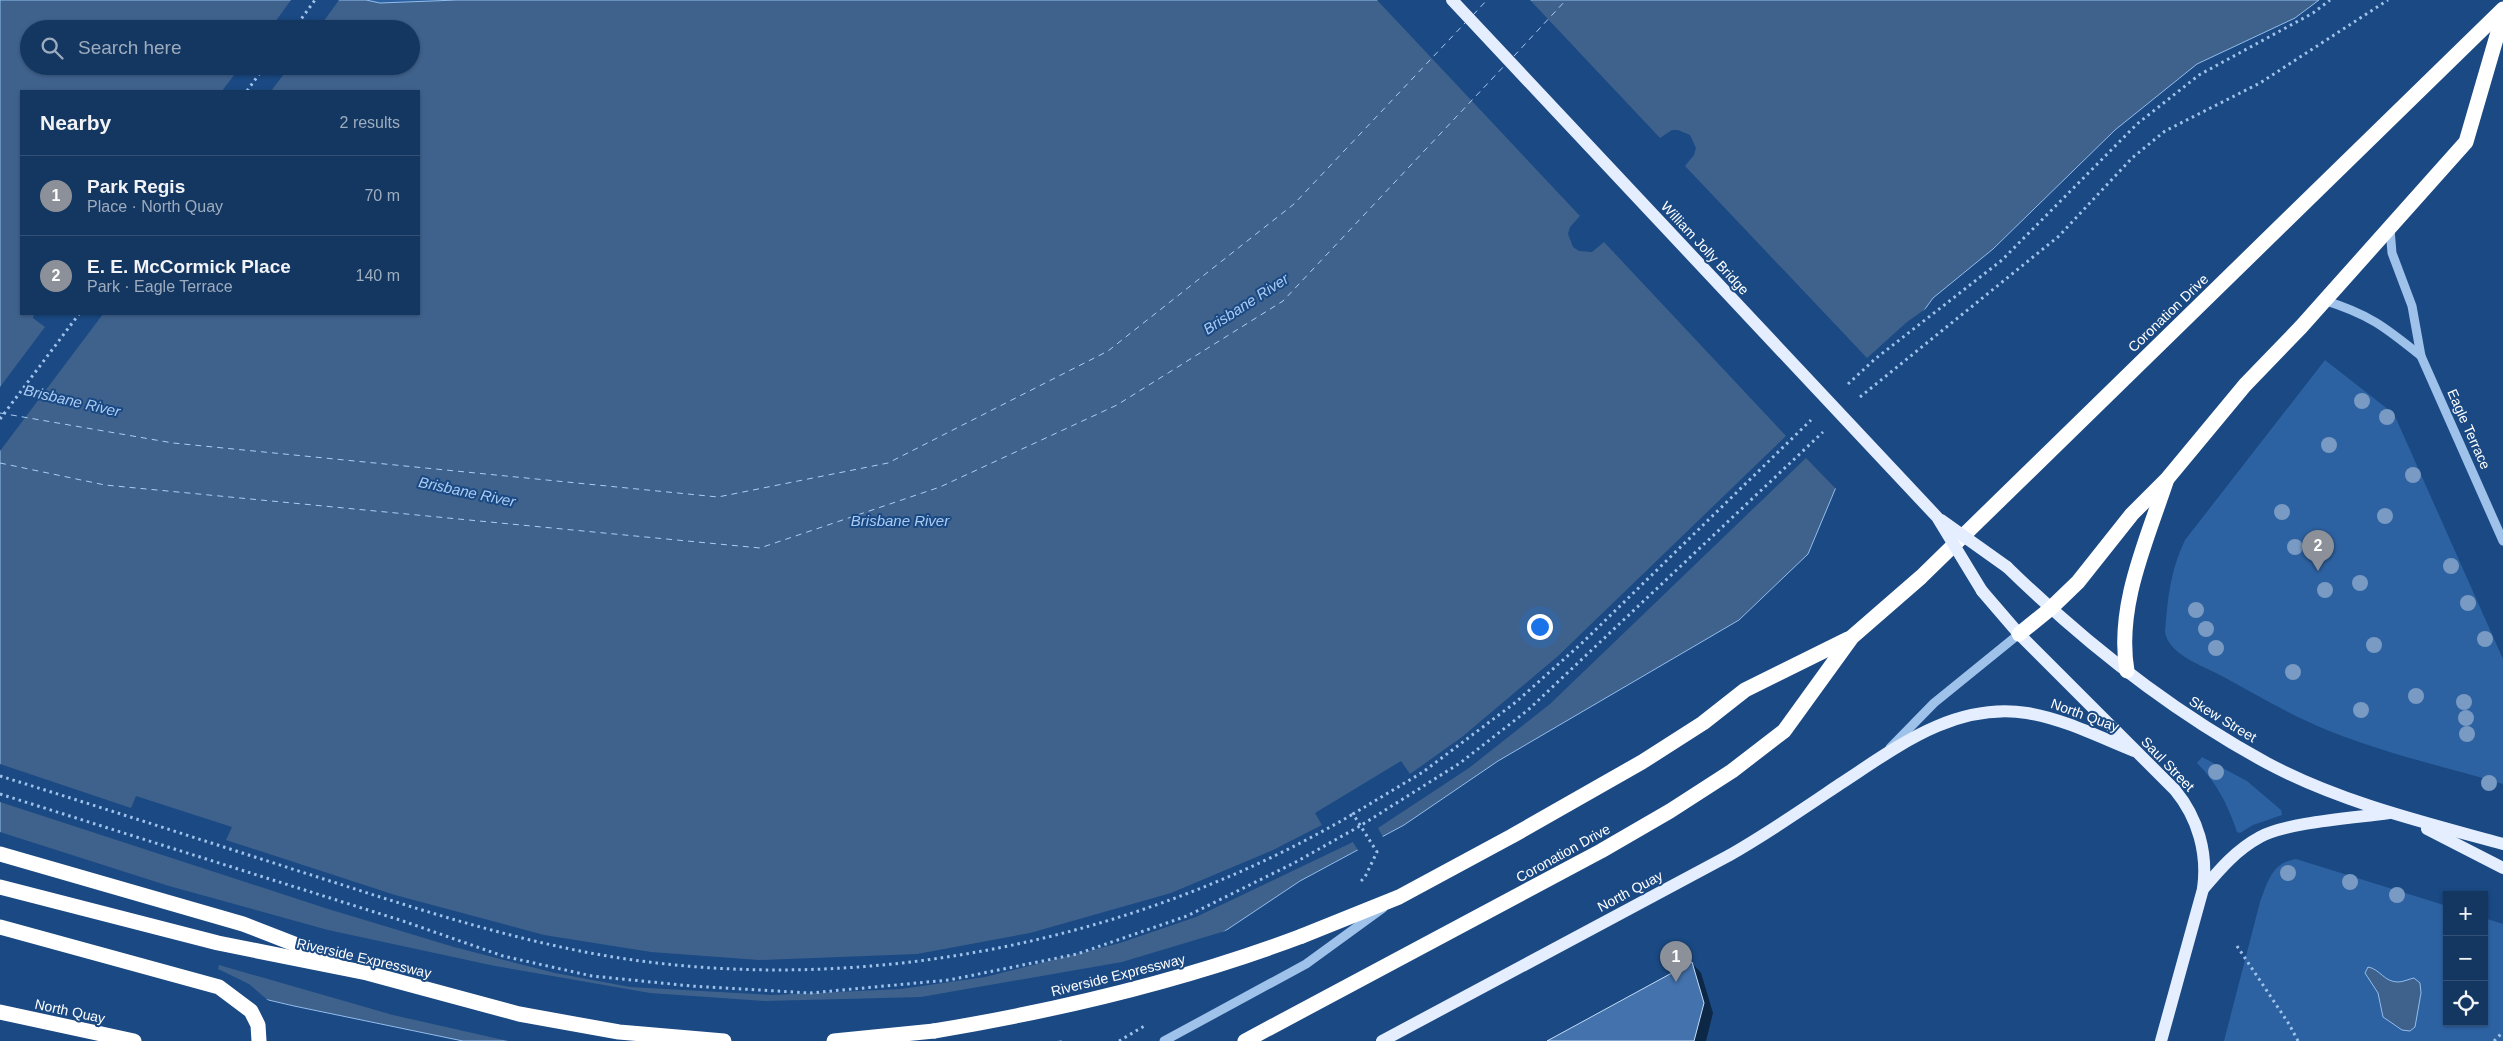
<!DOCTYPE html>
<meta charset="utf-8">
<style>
body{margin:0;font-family:Helvetica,sans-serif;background:#21426b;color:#f1f3f6}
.controls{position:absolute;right:15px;bottom:15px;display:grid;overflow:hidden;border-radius:0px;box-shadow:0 1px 4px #0004}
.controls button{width:45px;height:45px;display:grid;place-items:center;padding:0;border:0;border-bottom:1px solid #335177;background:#143762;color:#f1f3f6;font:25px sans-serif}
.you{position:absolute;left:1539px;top:626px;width:18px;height:18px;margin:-12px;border:4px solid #fff;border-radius:50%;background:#1a73e8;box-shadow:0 0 0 8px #1a73e833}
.badge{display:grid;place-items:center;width:32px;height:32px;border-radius:50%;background:#8c9099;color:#fff;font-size:16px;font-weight:700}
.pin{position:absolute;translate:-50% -41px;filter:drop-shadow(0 1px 2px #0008)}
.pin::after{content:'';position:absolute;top:26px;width:18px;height:15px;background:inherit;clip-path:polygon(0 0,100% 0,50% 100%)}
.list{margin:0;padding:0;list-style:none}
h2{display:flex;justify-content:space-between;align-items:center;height:65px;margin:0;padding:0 20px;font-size:21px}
h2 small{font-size:16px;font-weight:400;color:#9dacbe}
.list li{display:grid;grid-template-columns:32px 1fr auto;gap:15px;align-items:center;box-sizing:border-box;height:80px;padding:0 20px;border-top:1px solid #335177}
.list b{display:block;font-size:19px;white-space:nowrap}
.list p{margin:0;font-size:16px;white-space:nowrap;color:#9dacbe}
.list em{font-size:16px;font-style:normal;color:#9dacbe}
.icon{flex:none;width:28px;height:28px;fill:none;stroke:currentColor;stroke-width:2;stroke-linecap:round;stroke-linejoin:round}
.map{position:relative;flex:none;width:2503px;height:1041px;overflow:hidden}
.search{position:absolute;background:#143762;box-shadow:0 1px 4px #0004;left:20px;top:20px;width:400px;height:55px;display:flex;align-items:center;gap:12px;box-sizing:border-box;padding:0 18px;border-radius:28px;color:#9dacbe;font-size:19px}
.panel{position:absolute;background:#143762;box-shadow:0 1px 4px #0004;left:20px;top:90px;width:400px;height:225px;border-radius:0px}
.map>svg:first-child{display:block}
.green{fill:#2d62a2}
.water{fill:#3f628d;stroke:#92bded;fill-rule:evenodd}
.pier{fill:#1a4983}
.shadow{fill:#0007}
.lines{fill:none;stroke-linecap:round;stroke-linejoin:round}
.ferry{stroke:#abccf3;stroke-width:1;stroke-dasharray:6 5;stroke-linecap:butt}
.building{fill:#4372ac;stroke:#c4dcf8}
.path{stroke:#9fc2eb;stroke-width:3;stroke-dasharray:2.5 4;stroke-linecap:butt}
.minor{stroke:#9fc2eb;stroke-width:9}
.major{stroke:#e4eeff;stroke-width:12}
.highway{stroke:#fff;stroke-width:15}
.major-bridge{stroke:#e4eeff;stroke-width:12}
.highway-bridge{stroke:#fff;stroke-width:15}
.tree{fill:#789ac3}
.labels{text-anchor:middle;stroke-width:4;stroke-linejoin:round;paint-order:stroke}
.street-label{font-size:14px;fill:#fff;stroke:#1a4983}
.water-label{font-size:15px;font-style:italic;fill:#abccf3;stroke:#1a4983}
</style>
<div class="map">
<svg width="2503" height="1041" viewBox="0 0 2503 1041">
<rect width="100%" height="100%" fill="#1a4983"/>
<!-- green -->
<g class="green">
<path d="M366,0H457L380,3Z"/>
<path d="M2325,360L2394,414L2503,659V784C2446,767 2387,754 2332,732C2293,717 2257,695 2220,675C2203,666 2168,654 2165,632C2168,597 2170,572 2185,540Z"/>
<path d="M2202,757L2247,781L2281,810L2282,815L2253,825L2240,833L2237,832C2228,805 2217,783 2197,763Z"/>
<path d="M2296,859L2447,906V1022H2484V918L2503,924V1041H2224L2260,902C2268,881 2272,863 2296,859Z"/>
</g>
<!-- water -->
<g class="water">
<path d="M0,0H366L380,3L457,0H2319L2295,18L2197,64L2115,130L1993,249L1933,298L1891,356L1808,554L1739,620L1498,761L1404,825L1300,881L1060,1041H463L294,1006L0,937ZM29,29H411V66H29ZM21,91H419V314H21Z"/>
<path d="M2368,967C2380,969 2384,982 2398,982C2403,982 2409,979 2414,978L2420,983L2421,993L2415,1027L2410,1031L2402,1030L2383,1017L2378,993L2365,973Z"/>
</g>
<!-- pier -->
<g class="pier">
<path d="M291,0H339L318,29H270Z"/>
<path d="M1377,0H1530L1660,138L1672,130H1678L1690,135L1696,148L1694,155L1685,166L1867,358L1907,322L1931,305L1893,357L1837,490L1806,458L1550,704L1469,768L1378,828L1384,839L1359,852L1353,842L1196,917L1120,943L985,977L901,989L772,995L630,987L555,973L454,947L325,908L0,802V764L131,808L136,796L232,827L226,840L395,895L544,935L651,952L759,960L917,954L1030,933L1171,893L1273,850L1322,825L1315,813L1401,761L1410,774L1462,737L1558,656L1786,436L1604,242L1592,252L1579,251L1573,247L1568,234L1570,227L1580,216Z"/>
<path d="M241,66H290L271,91H222Z"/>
<path d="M34,314H103L0,451V387L45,327L33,318Z"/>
<path d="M0,832L169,886L328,930L495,966L650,993L765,1001L921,997L1122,962L1232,929L1068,1039L1057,1041H508L393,1015L219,965L218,969L249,984L271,1003L0,939Z"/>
</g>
<!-- shadow -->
<path class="shadow" d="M1692,963L1701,973L1713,1013L1706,1041H1550Z"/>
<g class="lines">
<!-- ferry -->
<g class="ferry">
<path d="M1473,15L1487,0"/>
<path d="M1514,56L1566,0"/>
<path d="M0,413L173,443L718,497L888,463L1108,351L1294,204L1465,23"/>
<path d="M0,463L105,485L760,548L940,487L1117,405L1283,301L1506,64"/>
</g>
</g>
<!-- building -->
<path class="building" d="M1692,962L1704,1003L1694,1041H1547Z"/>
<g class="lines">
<!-- path -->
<g class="path">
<path d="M294,29L315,0"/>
<path d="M247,91L265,66"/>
<path d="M1848,384L1875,359L2002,260L2137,124L2199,75L2313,13L2330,0"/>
<path d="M1860,397L2059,236L2132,158L2165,131L2260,83L2388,0"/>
<path d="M0,419L79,314"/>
<path d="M0,776C110,810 220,846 330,881C411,907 492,933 575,950C836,1003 1125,948 1353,814"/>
<path d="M0,794L403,921L503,956L592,976L691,986L810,993L949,980L1077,954L1187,916L1294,863L1360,826L1460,763L1528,710L1823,432"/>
<path d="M1361,881L1365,877L1377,852L1353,814L1423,772L1516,702L1582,643L1811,420"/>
<path d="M2237,946L2289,1024L2298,1041"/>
<path d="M1119,1041L1146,1025"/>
<path d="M2494,1041L2503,1032"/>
</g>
<!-- minor -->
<g class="minor">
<path d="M2390,229L2392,253L2412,306L2421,356L2503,541"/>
<path d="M2323,300C2369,314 2385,327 2421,356"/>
<path d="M1890,748L1934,703L2019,634"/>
<path d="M1164,1041L1306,964L1383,908"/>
</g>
<!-- major -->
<g class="major">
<path d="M2007,567C2085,643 2171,711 2267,763C2340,802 2423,822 2503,844"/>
<path d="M1982,591L2019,634L2175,790C2198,818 2208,853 2203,889L2161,1041"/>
<path d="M2427,829L2503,868"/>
<path d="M2203,889C2220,869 2236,850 2260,837C2288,822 2355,818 2389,813"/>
<path d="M1382,1041L1728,856C1767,834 1803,809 1840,784C1897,747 1954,702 2027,713C2064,719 2099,737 2134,751"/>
</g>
<!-- highway -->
<g class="highway">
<path d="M2019,634L2050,609L2078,582L2132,514L2167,479L2245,385L2301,327L2466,142L2503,15"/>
<path d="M2127,671C2116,607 2146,542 2166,482"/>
<path d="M0,854L243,924L333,959"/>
<path d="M0,887L218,943L367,973L519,1014L619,1032L724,1041"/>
<path d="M0,927L219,987L251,1011L258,1025L259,1041"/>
<path d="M1302,936L1399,897L1512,836L1642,762L1703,723L1745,690L1848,639"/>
<path d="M0,1012L134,1041"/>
<path d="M834,1041L934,1031"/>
<path d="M1245,1041L1601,851L1670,811L1732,771L1784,731L1852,637L1921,577L2503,9"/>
</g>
<!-- major-bridge -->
<g class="major-bridge">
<path d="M1452,0L1937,517L1982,591"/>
<path d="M1941,520L2007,567"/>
</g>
<!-- highway-bridge -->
<path class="highway-bridge" d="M934,1031C1060,1010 1183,981 1302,936"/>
</g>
<!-- trees -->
<g class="tree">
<circle cx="2362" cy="401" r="8"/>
<circle cx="2387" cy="417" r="8"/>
<circle cx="2329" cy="445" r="8"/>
<circle cx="2413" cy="475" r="8"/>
<circle cx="2282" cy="512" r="8"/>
<circle cx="2385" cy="516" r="8"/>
<circle cx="2295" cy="547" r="8"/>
<circle cx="2451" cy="566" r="8"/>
<circle cx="2360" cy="583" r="8"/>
<circle cx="2325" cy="590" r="8"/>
<circle cx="2468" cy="603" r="8"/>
<circle cx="2196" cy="610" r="8"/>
<circle cx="2206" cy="629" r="8"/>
<circle cx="2485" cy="639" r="8"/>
<circle cx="2374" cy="645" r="8"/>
<circle cx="2216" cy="648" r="8"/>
<circle cx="2293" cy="672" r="8"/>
<circle cx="2416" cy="696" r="8"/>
<circle cx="2464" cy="702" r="8"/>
<circle cx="2361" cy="710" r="8"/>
<circle cx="2466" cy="718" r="8"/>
<circle cx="2467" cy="734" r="8"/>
<circle cx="2216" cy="772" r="8"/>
<circle cx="2489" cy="783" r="8"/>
<circle cx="2288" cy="873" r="8"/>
<circle cx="2350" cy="882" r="8"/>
<circle cx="2397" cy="895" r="8"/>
</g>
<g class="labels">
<!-- street labels -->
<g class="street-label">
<text transform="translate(1705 248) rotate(47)" y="5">William Jolly Bridge</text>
<text transform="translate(2168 313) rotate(-44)" y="5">Coronation Drive</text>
<text transform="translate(2469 429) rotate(66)" y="5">Eagle Terrace</text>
<text transform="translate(2085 715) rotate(20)" y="5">North Quay</text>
<text transform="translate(2223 719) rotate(31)" y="5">Skew Street</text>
<text transform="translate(2168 764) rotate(46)" y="5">Saul Street</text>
<text transform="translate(1563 853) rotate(-29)" y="5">Coronation Drive</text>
<text transform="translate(1630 891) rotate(-28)" y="5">North Quay</text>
<text transform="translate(364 958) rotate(13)" y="5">Riverside Expressway</text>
<text transform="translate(1118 975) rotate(-14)" y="5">Riverside Expressway</text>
<text transform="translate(70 1011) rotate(12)" y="5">North Quay</text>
</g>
<!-- water labels -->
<g class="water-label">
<text transform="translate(1246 304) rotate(-33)" y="5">Brisbane River</text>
<text transform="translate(72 401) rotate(13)" y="5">Brisbane River</text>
<text transform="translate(467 492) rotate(12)" y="5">Brisbane River</text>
<text x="900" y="526">Brisbane River</text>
</g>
</g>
</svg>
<div class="controls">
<button>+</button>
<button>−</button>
<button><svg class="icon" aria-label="locate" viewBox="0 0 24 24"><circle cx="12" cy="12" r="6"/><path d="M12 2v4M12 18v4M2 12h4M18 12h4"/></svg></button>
</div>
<div class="you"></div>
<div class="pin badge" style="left:1676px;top:982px">1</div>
<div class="pin badge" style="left:2318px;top:571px">2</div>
<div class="search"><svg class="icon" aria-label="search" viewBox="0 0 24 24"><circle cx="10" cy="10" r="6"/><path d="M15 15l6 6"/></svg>Search here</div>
<section class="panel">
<h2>Nearby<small>2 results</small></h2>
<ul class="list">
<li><span class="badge">1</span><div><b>Park Regis</b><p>Place · North Quay</p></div><em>70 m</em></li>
<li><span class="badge">2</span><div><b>E. E. McCormick Place</b><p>Park · Eagle Terrace</p></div><em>140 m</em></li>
</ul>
</section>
</div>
